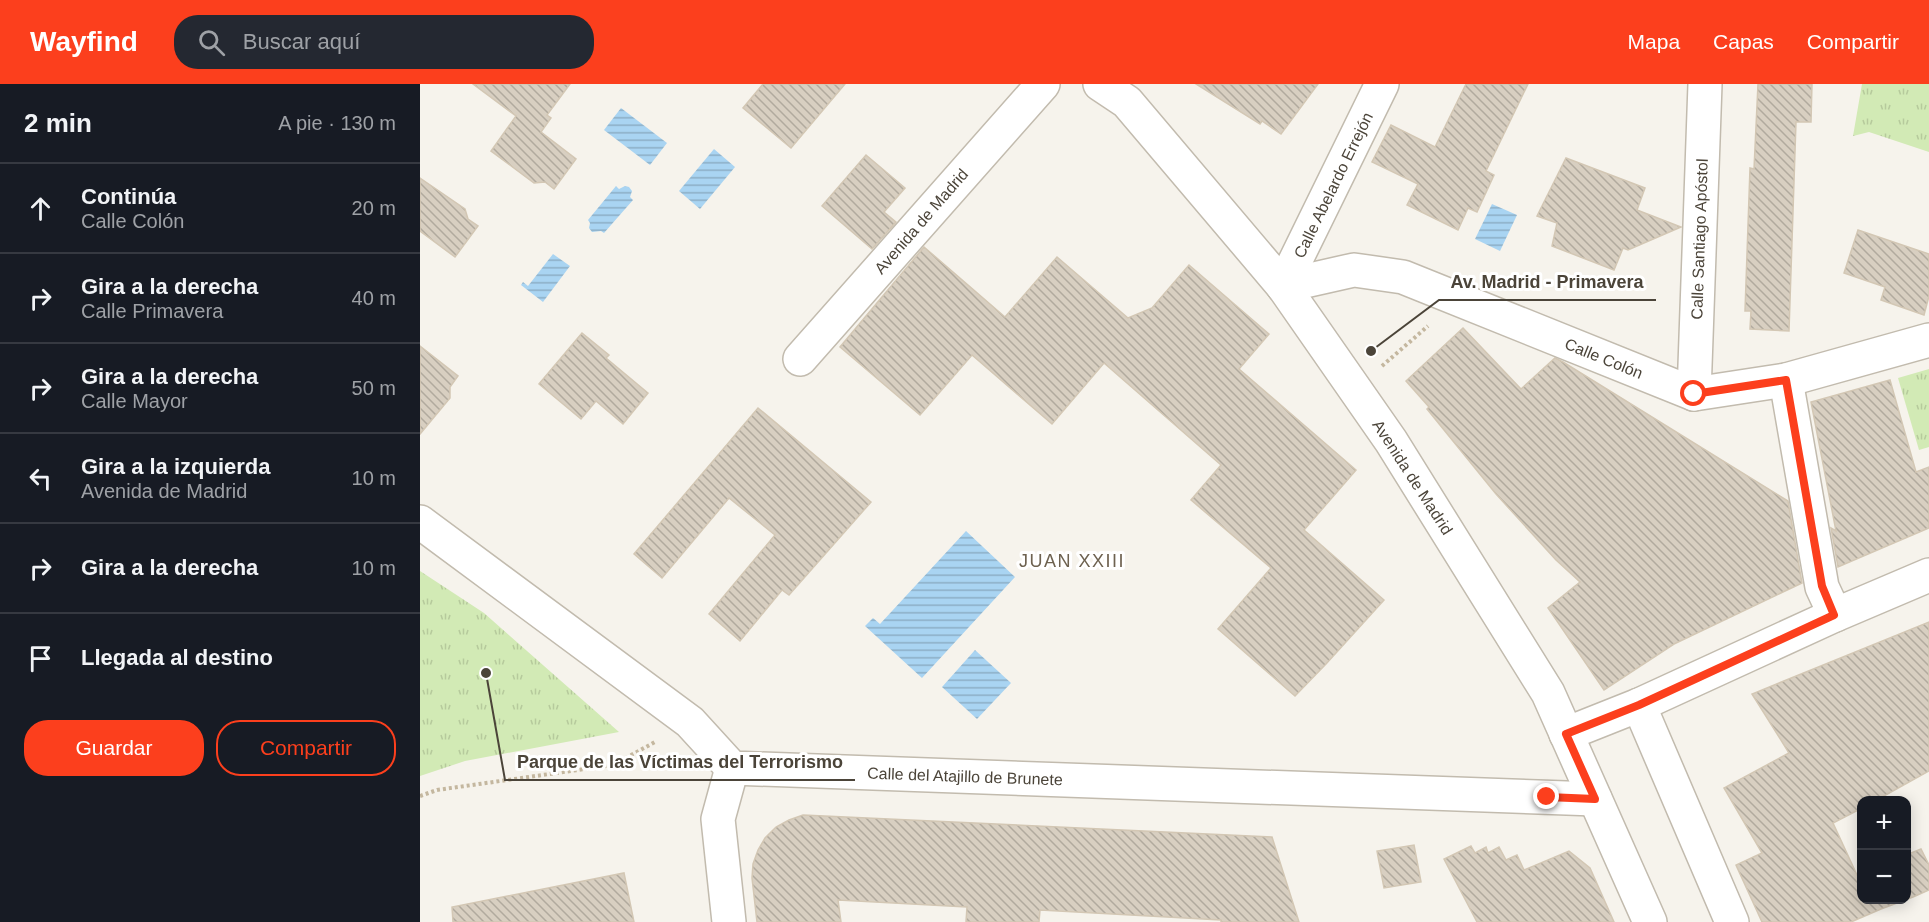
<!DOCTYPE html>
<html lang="es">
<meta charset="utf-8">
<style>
body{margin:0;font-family:Arial,sans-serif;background:#242831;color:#f1f3f6}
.controls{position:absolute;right:18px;bottom:18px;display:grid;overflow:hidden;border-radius:12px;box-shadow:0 3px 15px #0003}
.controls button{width:54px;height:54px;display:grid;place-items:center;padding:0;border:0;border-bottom:2px solid #363941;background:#171b24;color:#f1f3f6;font:30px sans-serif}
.stop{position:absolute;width:18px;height:18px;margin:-14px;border:4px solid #fc3f1d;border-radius:50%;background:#fff}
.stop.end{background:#fc3f1d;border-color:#fff;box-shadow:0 2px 6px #0008}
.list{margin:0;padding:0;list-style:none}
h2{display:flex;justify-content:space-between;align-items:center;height:78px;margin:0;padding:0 24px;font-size:26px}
h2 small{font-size:20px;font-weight:400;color:#9ea1a6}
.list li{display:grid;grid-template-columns:39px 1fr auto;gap:18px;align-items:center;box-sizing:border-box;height:90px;padding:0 24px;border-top:2px solid #363941}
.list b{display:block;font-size:22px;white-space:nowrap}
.list p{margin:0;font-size:20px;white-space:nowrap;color:#9ea1a6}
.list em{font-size:20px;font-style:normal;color:#9ea1a6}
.actions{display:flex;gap:12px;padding:18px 24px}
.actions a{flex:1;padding:14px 0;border:2px solid #fc3f1d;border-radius:24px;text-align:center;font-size:21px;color:#fc3f1d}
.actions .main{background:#fc3f1d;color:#fff}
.icon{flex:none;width:33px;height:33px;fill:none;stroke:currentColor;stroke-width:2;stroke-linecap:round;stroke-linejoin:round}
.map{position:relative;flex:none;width:1509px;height:838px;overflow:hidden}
header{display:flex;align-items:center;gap:36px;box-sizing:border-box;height:84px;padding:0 30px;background:#fc3f1d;color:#fff}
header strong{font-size:28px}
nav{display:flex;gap:33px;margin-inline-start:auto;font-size:21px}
.search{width:420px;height:54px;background:#242831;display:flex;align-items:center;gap:15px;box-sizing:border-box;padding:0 21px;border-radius:24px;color:#9ea1a6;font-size:22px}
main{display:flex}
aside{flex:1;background:#171b24}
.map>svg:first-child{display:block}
.grass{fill:url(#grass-tufts)}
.water{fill:url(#water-rules)}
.building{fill:url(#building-back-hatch);stroke:#d3c7b4;stroke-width:1.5}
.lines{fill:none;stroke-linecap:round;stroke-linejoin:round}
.minor-casing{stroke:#c2bbae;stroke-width:36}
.path{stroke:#c4b79f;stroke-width:4;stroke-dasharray:3 3;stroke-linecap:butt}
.minor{stroke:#fff;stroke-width:33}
.route{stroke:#fc3f1d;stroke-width:8}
.labels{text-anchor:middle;stroke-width:6;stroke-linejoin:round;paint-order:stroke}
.street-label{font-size:16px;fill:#4b4439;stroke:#fff}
.neighbourhood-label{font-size:18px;letter-spacing:1.5px;fill:#6e6250;stroke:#fff}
.leader{fill:none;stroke:#4b4439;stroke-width:2}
.callout-dot{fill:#4b4439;stroke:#fff;stroke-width:2}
.callout-label{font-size:18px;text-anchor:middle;font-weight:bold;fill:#4b4439;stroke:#fff;stroke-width:6;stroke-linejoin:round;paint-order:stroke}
</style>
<header>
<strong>Wayfind</strong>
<div class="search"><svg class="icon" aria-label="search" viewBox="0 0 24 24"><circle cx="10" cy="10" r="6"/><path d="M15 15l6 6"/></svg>Buscar aquí</div>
<nav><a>Mapa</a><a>Capas</a><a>Compartir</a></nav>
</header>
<main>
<aside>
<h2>2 min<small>A pie · 130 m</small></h2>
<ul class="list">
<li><svg class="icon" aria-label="ahead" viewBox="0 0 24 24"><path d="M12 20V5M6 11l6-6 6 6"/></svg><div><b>Continúa</b><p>Calle Colón</p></div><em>20 m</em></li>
<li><svg class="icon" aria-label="right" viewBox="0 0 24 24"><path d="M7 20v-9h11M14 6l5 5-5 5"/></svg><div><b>Gira a la derecha</b><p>Calle Primavera</p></div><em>40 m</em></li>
<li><svg class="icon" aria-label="right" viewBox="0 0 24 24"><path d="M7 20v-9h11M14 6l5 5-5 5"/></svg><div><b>Gira a la derecha</b><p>Calle Mayor</p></div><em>50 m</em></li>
<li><svg class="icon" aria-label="left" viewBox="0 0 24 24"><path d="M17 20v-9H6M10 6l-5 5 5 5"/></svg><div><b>Gira a la izquierda</b><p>Avenida de Madrid</p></div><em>10 m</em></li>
<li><svg class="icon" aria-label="right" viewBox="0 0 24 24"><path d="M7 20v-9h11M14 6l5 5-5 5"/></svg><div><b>Gira a la derecha</b></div><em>10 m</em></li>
<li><svg class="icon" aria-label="arrive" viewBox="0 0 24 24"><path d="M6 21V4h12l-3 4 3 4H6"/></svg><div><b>Llegada al destino</b></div></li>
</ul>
<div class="actions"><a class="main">Guardar</a><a>Compartir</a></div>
</aside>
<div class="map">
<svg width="1509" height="838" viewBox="0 0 1509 838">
<defs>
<pattern id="grass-tufts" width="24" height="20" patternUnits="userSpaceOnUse" patternTransform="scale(1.5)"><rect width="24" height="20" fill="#d2eab5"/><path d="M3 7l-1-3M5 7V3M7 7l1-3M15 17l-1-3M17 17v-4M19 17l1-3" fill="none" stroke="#b6ca9c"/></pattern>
<pattern id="water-rules" width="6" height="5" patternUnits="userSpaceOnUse" patternTransform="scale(1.5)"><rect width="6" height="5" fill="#a9d4f2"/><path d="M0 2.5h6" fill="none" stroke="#8caec5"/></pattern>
<pattern id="building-back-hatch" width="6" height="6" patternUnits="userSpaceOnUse" patternTransform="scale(1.5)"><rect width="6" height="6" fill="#d8cfc1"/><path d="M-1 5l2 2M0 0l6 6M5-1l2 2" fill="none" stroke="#b1aa9e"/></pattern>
</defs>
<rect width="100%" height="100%" fill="#f6f3ec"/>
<!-- grass -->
<g class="grass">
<path d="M1442,0H1509V68L1449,48L1433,52Z"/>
<path d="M1509,285V363L1499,366L1478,294Z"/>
<path d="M0,487L64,529L199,648L45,677L0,692Z"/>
</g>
<!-- water -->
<g class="water">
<path d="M201,24L247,59L230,81L184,46Z"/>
<path d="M294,65L315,83L280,125L259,107Z"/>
<path d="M196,102L199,105L205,102L209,103L212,107L210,113L213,116L184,149L181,147L172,148L169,144L170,139L168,136Z"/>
<path d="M1072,120L1097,131L1080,167L1055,155Z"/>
<path d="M133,170L150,182L123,218L101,201L103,198L108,202Z"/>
<path d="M546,447L595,493L502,594L445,542L453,534L460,540Z"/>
<path d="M555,566L591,599L557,635L522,603Z"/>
</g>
<!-- building -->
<g class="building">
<path d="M53,0H150L127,31L131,34L121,48L156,75L134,105L125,98L114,99L71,67L96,32Z"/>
<path d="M343,0H425L371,64L323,24Z"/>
<path d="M776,0H898L861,50L842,37L840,40Z"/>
<path d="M1046,0H1108L1066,87L1074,91L1057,128L1048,124L1038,146L987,121L998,100L952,78L971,41L1015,63Z"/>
<path d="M1338,0H1392L1391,38H1376L1369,247L1330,245L1331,227H1325L1330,84L1334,85Z"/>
<path d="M446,71L485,104L464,128L476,138L452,165L402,122Z"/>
<path d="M1146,74L1225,104L1217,126L1261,143L1208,166L1203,164L1194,186L1132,162L1137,139L1117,132Z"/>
<path d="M0,94L45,125L48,135L58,142L35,173L0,147Z"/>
<path d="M1438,146L1509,170V212L1504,231L1461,216L1465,203L1424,189Z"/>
<path d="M504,163L585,233L637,173L708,234L732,224L769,181L849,250L819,285L936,386L884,446L964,516L906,580L875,612L798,545L851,484L771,416L801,381L684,279L632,340L552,271L500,331L420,263Z"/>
<path d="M1043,244L1101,305L1135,274L1143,278L1368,417L1382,499L1254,560L1184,606L1128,524L1160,498L1136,476L1076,410L1007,325L1009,323L986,297Z"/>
<path d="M162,249L189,271L186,274L228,309L203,340L176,317L161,335L119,300Z"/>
<path d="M0,262L38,292L30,303V314L0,350Z"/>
<path d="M1470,296L1496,388L1509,383V444L1418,483L1411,444L1416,447L1391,318Z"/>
<path d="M338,324L451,418L369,511L362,506L320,557L289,530L355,451L309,414L242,494L214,470Z"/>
<path d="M1509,538V687L1455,717H1442V724L1413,739L1437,791L1442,789V816H1486V771L1501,765L1509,781V806L1493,813L1461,825L1431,838H1342L1316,781L1342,769L1304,704L1369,669L1332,610Z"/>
<path d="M383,731L852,753L879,838H801V836L620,826L619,838H546L547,823L418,816L421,838H337L332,794L333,780L338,766L345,754L356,743L369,736Z"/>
<path d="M994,761L1001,798L964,804L957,767Z"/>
<path d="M1051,762L1055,769L1066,763L1068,769L1079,763L1086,776L1097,771L1104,786L1149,767L1170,784L1194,838H1057L1024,775Z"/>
<path d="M204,789L214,838H33L32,823Z"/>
</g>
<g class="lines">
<defs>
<g id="minor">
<path d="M680,0L707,18L863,202L971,357L1128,609L1230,838"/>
<path d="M863,202L934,186L983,193L1274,310L1366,296L1509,256"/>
<path d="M863,202L962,0"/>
<path d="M380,275L623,0"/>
<path d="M1366,296L1402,503L1415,531"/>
<path d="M1274,310L1285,0"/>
<path d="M0,438L270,638L312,684L1175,715"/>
<path d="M1219,621L1312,838"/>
<path d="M1146,650L1219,621L1415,531L1509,491"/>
<path d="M309,838L298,735L312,684"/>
</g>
</defs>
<!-- minor casing -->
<use href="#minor" class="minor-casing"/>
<!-- path -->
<g class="path">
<path d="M962,282L1008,242"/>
<path d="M0,712L17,706L193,681L235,658"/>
</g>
<!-- minor -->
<use href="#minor" class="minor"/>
</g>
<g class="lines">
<!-- route -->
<path class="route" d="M1127,713L1175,715L1146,650L1219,621L1414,531L1402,502L1366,296L1274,310"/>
</g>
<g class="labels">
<!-- street labels -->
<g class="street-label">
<text transform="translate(913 101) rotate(-64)" y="6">Calle Abelardo Errejón</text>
<text transform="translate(501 137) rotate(-49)" y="6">Avenida de Madrid</text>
<text transform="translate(1279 155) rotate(-88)" y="6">Calle Santiago Apóstol</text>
<text transform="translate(1184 274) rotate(22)" y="6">Calle Colón</text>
<text transform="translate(993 393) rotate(57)" y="6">Avenida de Madrid</text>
<text transform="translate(545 692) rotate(2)" y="6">Calle del Atajillo de Brunete</text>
</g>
<!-- neighbourhood labels -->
<g class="neighbourhood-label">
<text x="652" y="483">JUAN XXIII</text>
</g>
</g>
<!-- callouts -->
<path class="leader" d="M951 267L1019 216H1236M66 589L85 696H435"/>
<g class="callout-dot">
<circle cx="951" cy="267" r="6"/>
<circle cx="66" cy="589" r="6"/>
</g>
<g class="callout-label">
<text x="1127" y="204">Av. Madrid - Primavera</text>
<text x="260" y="684">Parque de las Víctimas del Terrorismo</text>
</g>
</svg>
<div class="controls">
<button>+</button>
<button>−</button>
</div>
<div class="stop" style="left:1274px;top:310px"></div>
<div class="stop end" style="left:1127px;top:713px"></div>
</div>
</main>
